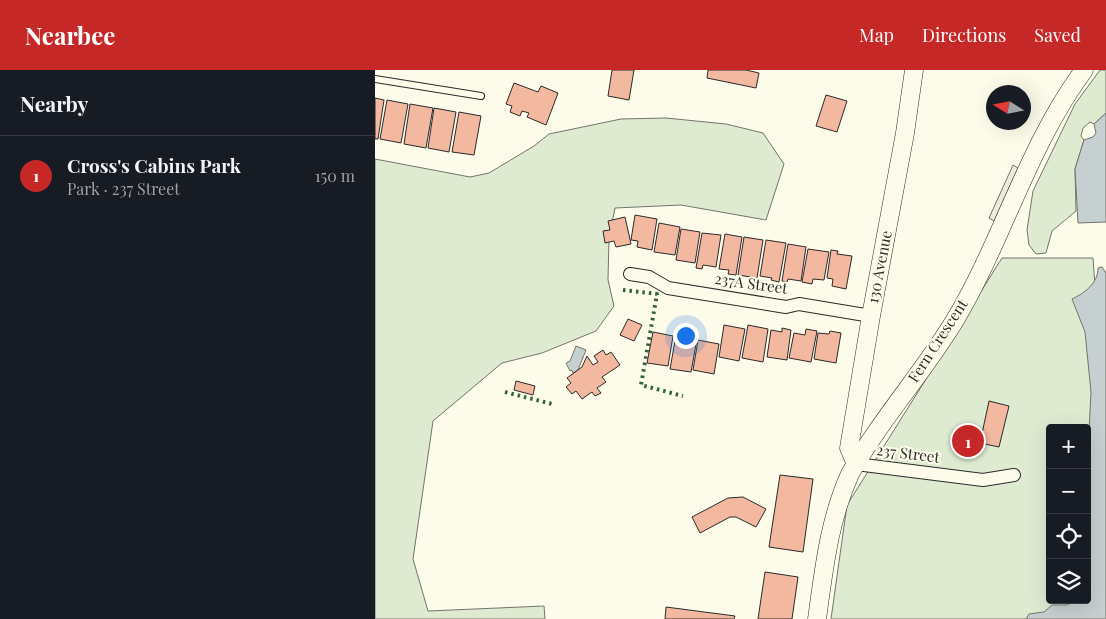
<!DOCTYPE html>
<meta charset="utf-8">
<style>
body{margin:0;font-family:"Playfair Display",serif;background:#242831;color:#f1f3f6}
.controls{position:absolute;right:15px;bottom:15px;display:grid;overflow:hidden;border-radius:5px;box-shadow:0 5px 20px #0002}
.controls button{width:45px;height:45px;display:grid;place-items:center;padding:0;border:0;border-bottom:1px solid #363941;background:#171b24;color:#f1f3f6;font:25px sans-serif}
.compass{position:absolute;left:611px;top:15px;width:45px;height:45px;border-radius:50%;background:#171b24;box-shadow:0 5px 20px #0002;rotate:281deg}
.you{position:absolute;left:310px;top:265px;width:18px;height:18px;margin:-12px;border:4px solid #fff;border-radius:50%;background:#1a73e8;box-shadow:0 0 0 8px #1a73e833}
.badge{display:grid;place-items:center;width:32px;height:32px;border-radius:50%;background:#c62828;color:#fff;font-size:16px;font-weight:700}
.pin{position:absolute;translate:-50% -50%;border:2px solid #fff;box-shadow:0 1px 5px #0006}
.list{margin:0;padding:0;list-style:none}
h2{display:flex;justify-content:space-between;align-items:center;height:65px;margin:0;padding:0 20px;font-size:21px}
h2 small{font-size:16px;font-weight:400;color:#9ea1a6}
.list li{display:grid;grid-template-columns:32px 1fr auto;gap:15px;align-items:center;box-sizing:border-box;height:80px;padding:0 20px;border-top:1px solid #363941}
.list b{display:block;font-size:19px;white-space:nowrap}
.list p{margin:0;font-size:16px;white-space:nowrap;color:#9ea1a6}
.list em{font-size:16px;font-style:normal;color:#9ea1a6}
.icon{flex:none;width:28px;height:28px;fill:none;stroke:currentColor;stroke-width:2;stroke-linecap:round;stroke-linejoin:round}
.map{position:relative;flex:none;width:731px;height:549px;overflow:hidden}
header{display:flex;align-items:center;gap:30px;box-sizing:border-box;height:70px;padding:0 25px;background:#c62828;color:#fff}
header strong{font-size:24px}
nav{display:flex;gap:28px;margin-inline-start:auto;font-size:18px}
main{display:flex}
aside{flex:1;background:#171b24}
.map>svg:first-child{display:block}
.green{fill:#deebd1;stroke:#74746e}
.parking{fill:#eceadb;stroke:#74746e}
.water{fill:#c7d0d0;stroke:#74746e}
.building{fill:#f2b8a0;stroke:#2b2b2b}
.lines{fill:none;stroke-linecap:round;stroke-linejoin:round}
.lane-casing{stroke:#2b2b2b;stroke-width:8}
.street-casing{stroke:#2b2b2b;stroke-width:14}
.secondary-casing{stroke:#2b2b2b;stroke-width:19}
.lane{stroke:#fdfbea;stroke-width:6}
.street{stroke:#fdfbea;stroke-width:12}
.secondary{stroke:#fdfbea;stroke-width:18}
.hedge{stroke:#34623c;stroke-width:4;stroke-dasharray:2.5 4;stroke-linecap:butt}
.labels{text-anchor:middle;stroke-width:4;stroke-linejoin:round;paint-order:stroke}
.street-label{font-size:15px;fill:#2b2b2b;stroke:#fdfbea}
</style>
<header>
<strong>Nearbee</strong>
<nav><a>Map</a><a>Directions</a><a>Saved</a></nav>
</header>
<main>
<aside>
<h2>Nearby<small></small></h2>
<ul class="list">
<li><span class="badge">1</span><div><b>Cross's Cabins Park</b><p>Park · 237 Street</p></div><em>150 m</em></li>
</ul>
</aside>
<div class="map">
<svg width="731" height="549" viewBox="0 0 731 549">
<rect width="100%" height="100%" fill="#fdfbea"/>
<!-- green -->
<g class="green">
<path d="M725,0H731V43L719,54L715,52L708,58L706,66L709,70L700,99L701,141L677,161L671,183L661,184L654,175L652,160L658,121L700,34Z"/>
<path d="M291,48L351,54L388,63L409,94L391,150L306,135L240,138L234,168L233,210L239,236L221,261L167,283L127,293L58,351L38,489L53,541L169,536L170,549H0V89L95,107L114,103L159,76L174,64L246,49Z"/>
<path d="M627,188H718L731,368L712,499V358H675V530H697L685,549H456L472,435Z"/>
</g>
<!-- parking -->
<path class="parking" d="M638,95L643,98L619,151L614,148Z"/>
<!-- water -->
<g class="water">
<path d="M731,43V152L703,153L700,99L709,70L718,67L721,63L719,54Z"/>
<path d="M727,197L731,203V549H651L654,544L669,542L677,535H691L696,533L697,530H712V401L716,322L710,262L697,229C710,223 723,213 723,198Z"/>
<path d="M201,276L211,280L203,300L198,303L197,300L195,301L191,293L195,291Z"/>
</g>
<!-- building -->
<g class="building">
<path d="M237,0H259L254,30L233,26Z"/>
<path d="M333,0H371L384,3L381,18L332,8Z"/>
<path d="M139,13L163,22L166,16L183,23L171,55L152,47L154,43L147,41L145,46L135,42L137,36L131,34Z"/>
<path d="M451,25L472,31L462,62L441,56Z"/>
<path d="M0,28L9,30L3,69H0Z"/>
<path d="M12,30L33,34L26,73L5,69Z"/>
<path d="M35,34L58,38L51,78L29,74Z"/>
<path d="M59,38L81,42L74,82L53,78Z"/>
<path d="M84,42L106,46L99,85L77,82Z"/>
<path d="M260,145L282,149L277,180L262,177L263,171L256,170Z"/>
<path d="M250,147L256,174L241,177L239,171L230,173L228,161L235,160L233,151Z"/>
<path d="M284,153L305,157L300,185L279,182Z"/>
<path d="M306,159L325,162L320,193L301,190Z"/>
<path d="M327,163L346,165L341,197L328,195L327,199L321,198Z"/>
<path d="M350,164L367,167L361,205L353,204L354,200L344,199Z"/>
<path d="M369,167L388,170L382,208L363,205Z"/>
<path d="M391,170L411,173L404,212L396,210L397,208L385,206Z"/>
<path d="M413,174L431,177L426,211L413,209L412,212L407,211Z"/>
<path d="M433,179L454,182L449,210L438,209L437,214L427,212Z"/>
<path d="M456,180L463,181L462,184L477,186L471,219L457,216L458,209L452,208Z"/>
<path d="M253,249L267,255L259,271L245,265Z"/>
<path d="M349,255L370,259L364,291L344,287Z"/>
<path d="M373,255L393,259L388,292L367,288Z"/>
<path d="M407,258L416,260L412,290L392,287L396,260L407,262Z"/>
<path d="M431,259L442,261L436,292L414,288L419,263L430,265Z"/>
<path d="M455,261L466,263L461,293L439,289L443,263L454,264Z"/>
<path d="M278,262L298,266L293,296L272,293Z"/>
<path d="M312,267L322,269L316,302L295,299L300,271L311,273Z"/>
<path d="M323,270L344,274L339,304L318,300Z"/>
<path d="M228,280L231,285L236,282L245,295L227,307L231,312L222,318L226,323L220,326L217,322L207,329L201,321L197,324L191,317L196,313L192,308L207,297L212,286L218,295L223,292L219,286Z"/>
<path d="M141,311L160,316L158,325L139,320Z"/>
<path d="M614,331L634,336L624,377L605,373Z"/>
<path d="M405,405L438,409L428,482L394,477Z"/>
<path d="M368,427L391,439L381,457L361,447H355L325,463L317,447L353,428Z"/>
<path d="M390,502L423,507L417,549H383Z"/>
<path d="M291,537L360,546L359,549H290Z"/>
</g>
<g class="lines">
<defs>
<path id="lane" d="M0,9L106,26"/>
<g id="street">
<path d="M255,204L274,207L293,218L411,237L424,234L496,246"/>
<path d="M481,394L608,410L639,405"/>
</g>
<g id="secondary">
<path d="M481,394L474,378L496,246L530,63L539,0"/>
<path d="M442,549C449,499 454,450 475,404C505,350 548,303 580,250C628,170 653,75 709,0"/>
</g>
</defs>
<!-- lane casing -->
<use href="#lane" class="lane-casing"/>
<!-- street casing -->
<use href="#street" class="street-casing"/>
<!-- secondary casing -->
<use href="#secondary" class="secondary-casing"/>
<!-- lane -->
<use href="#lane" class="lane"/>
<!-- street -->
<use href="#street" class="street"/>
<!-- secondary -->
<use href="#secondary" class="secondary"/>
<!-- hedge -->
<g class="hedge">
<path d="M248,220L282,224L266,315L308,326"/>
<path d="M130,322L177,334"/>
</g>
</g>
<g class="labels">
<!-- street labels -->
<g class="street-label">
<text transform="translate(505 197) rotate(-79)" y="5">130 Avenue</text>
<text transform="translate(376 214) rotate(8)" y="5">237A Street</text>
<text transform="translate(563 271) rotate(-57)" y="5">Fern Crescent</text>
<text transform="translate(533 384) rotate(7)" y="5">237 Street</text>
</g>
</g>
</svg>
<div class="controls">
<button>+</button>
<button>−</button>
<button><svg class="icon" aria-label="locate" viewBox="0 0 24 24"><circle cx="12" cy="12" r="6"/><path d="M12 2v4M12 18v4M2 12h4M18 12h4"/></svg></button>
<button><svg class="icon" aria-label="layers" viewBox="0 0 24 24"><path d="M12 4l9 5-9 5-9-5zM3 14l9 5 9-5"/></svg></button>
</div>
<svg class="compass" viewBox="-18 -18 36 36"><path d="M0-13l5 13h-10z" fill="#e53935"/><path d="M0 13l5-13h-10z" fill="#9ea1a6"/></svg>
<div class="you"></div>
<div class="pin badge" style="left:593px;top:371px">1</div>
</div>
</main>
